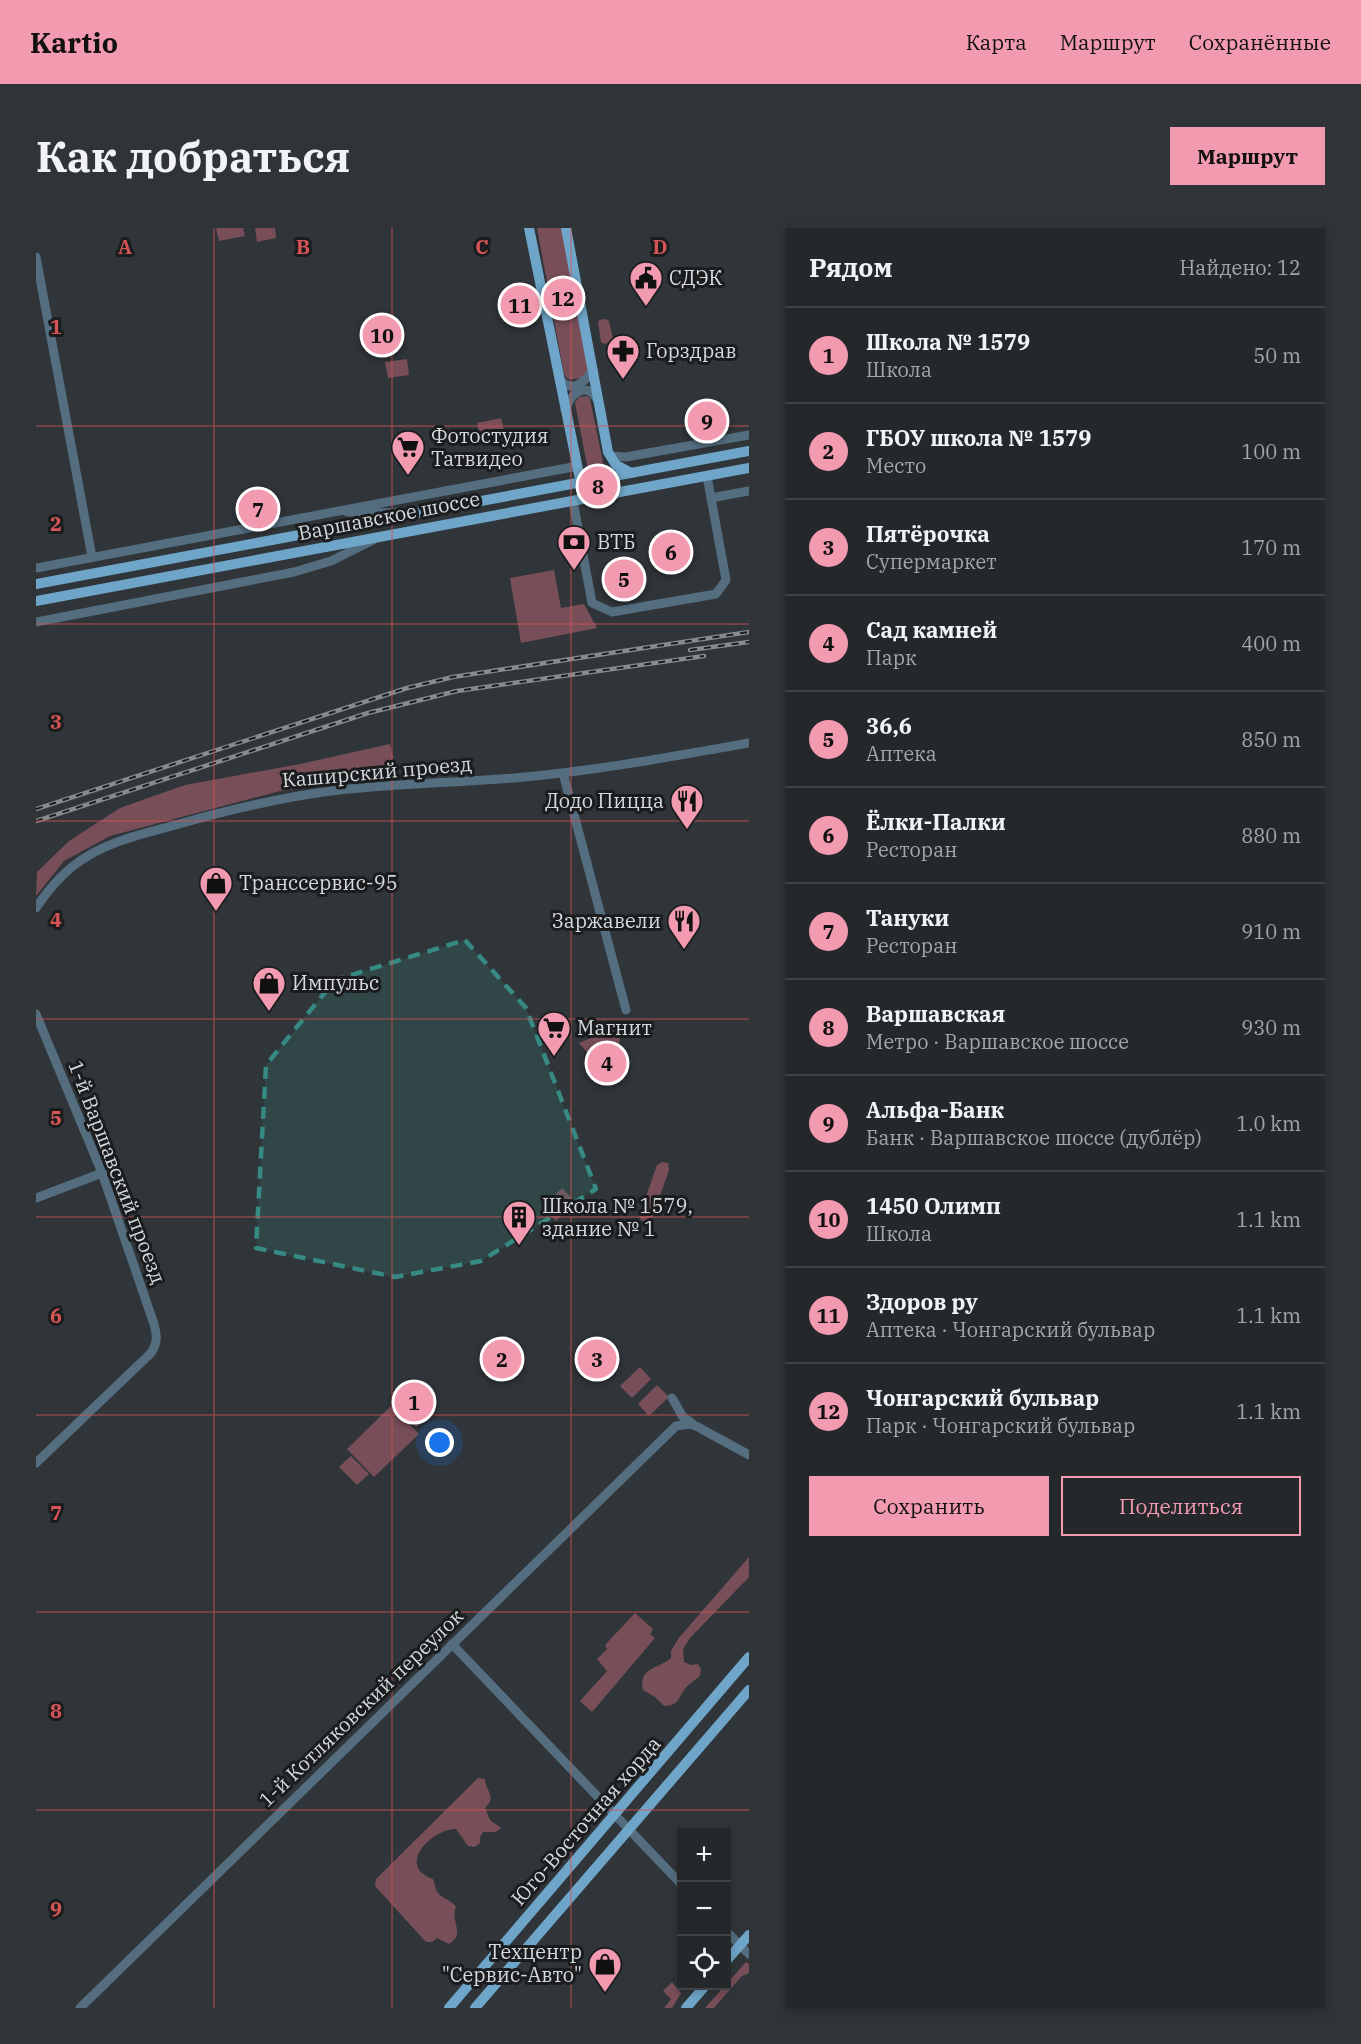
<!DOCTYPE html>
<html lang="ru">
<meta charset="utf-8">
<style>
body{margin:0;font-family:"IBM Plex Serif",serif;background:#303437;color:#f1f3f6}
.controls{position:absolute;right:18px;bottom:18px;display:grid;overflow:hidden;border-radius:0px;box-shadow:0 3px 9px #0003}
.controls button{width:54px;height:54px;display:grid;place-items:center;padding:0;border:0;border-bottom:2px solid #414447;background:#24282b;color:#f1f3f6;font:30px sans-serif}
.you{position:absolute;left:404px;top:1215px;width:21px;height:21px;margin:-15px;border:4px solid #fff;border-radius:50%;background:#1a73e8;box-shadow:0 0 0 9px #1a73e833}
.badge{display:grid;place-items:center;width:39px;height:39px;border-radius:50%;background:#f29ab0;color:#111;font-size:20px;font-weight:700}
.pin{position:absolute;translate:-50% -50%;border:3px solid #fff;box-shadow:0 2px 6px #0006}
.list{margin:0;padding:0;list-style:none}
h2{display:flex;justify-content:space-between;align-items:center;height:78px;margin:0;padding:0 24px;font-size:26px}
h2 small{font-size:20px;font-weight:400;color:#a3a6a9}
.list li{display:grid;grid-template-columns:39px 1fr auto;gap:18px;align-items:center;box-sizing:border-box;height:96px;padding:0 24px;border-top:2px solid #414447}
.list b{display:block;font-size:22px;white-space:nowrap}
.list p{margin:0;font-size:20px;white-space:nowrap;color:#a3a6a9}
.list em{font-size:20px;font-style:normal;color:#a3a6a9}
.actions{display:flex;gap:12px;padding:18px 24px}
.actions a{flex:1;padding:14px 0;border:2px solid #f29ab0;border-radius:0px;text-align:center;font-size:21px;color:#f29ab0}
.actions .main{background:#f29ab0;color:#111}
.icon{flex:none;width:33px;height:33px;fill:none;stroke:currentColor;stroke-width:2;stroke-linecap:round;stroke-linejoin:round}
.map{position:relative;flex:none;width:713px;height:1780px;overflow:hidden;border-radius:0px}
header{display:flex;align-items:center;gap:36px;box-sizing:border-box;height:84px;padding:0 30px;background:#f29ab0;color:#111}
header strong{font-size:28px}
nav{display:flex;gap:33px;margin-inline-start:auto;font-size:21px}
.intro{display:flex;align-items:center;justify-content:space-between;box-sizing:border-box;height:144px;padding:0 36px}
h1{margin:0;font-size:42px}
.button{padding:15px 27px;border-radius:0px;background:#f29ab0;color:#111;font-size:21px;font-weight:700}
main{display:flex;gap:36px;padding:0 36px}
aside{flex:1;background:#24282b;border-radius:0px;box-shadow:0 3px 9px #0003}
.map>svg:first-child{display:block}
.green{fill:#784f59}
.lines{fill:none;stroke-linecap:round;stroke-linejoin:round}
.minor{stroke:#546d7f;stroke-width:9}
.major{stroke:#6ea5c8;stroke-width:10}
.rail-casing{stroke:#878b8f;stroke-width:4.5}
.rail{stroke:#1a1c1e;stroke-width:2;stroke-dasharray:7;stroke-linecap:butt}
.marked{fill:#378a84;fill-opacity:0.2;stroke:#378a84;stroke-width:4.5;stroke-dasharray:12 8;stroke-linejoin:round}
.grid{fill:none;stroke:#d65455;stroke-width:1.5;stroke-opacity:0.55}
.labels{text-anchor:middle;stroke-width:6;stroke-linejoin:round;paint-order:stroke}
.poi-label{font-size:20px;fill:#d7dadd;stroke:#1a1c1e;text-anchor:start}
.street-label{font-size:20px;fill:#d7dadd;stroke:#1a1c1e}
.grid-label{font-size:20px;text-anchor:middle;font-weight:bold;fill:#d65455;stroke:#1a1c1e;stroke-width:6;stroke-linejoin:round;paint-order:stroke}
</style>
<header>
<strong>Kartio</strong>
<nav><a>Карта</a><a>Маршрут</a><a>Сохранённые</a></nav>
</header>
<div class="intro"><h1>Как добраться</h1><a class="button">Маршрут</a></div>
<main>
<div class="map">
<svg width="713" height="1780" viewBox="0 0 713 1780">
<rect width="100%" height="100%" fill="#303539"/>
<!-- green -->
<g class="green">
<path d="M180,0H207L209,8L183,13Z"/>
<path d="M219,0H239L240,10L221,14Z"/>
<path d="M501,0H527L554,141C548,150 543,152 532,151L528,146Z"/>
<path d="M570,91L573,93L577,111L575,114L568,116L565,114L562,95L563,92Z"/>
<path d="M371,131L373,147L352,150L349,134Z"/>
<path d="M551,168L554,171L568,239L552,242L539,175L543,169Z"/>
<path d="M465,190L468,203L444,208L441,195Z"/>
<path d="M518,342L525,380L548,376L561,400L485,415L474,350Z"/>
<path d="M354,516L361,548L244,563L74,608L28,633L0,668L1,644L33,613L84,580L149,557L264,536Z"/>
<path d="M577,801L584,808L579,856L543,815Z"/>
<path d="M626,934L632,935L633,942L616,991L607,994L603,989L621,937Z"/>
<path d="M526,960L539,974L520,993L506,980Z"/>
<path d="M604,1139L615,1151L596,1170L584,1158Z"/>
<path d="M621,1157L633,1169L613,1188L602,1176Z"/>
<path d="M373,1172L390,1190L380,1199L363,1181Z"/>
<path d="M355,1178L383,1206L338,1249L311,1221Z"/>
<path d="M315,1228L333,1246L321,1257L303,1239Z"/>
<path d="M713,1329V1349L654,1410L647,1421L648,1434L655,1437L662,1436L665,1441L664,1448C660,1452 652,1456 649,1461C642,1470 643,1478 628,1478L619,1469L607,1462C602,1439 623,1441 635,1430V1423L642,1411Z"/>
<path d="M599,1385L617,1401L614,1406L619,1410L556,1484L544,1473L571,1443L561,1431L571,1421L569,1417Z"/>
<path d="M442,1550L449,1551C450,1564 461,1569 449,1580L454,1592L465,1600L460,1604H447L444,1609V1615L439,1619L432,1618L420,1601C395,1601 360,1638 397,1651C399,1656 399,1662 403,1666C408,1671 415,1672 420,1679C413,1693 431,1705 413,1716L401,1710L396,1714H390L339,1658L340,1651Z"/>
<path d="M710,1734L713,1736V1745L706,1748L678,1780H669Z"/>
<path d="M636,1754L645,1765L636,1780H628L635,1771L627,1763Z"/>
</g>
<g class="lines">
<!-- minor -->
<g class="minor">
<path d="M0,29L56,329"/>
<path d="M523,150C535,167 550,154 557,141"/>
<path d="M529,182C535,166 550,151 562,173"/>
<path d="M574,228L590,229L713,207"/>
<path d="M675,270L713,263"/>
<path d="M537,273L556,375L576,384L680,366L690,352L671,248"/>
<path d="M311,284L363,285"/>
<path d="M0,340L542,238"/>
<path d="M0,394L258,344L295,333L337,312"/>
<path d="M527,545L590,782"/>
<path d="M0,680C10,665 22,650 36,639C64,616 101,607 136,598C188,583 241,570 295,563C359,555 425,555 489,549C564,542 639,528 713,515"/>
<path d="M0,786L66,945L118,1096C121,1108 122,1114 115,1125L0,1235"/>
<path d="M0,970L66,945"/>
<path d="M636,1170L647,1189L656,1195"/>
<path d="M416,1416L646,1657"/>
<path d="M690,1703L713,1726"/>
<path d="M44,1780L640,1198L653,1196L660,1198L713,1227"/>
</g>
<!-- major -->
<g class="major">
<path d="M493,0L548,271"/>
<path d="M530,0L572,224L580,237L595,245"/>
<path d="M0,356L713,223"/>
<path d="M0,373L713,240"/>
<path d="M690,1733L713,1707"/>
<path d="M413,1780L713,1429"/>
<path d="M439,1780L713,1462"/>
<path d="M650,1780L669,1758"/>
</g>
<defs>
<g id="rail">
<path d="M654,422L713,414"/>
<path d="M0,581L371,460L417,449L713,404"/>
<path d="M0,593L332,485L421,463L668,428"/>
</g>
</defs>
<!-- rail casing -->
<use href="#rail" class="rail-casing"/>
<!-- rail -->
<use href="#rail" class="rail"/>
</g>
<!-- marked area -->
<path class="marked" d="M429,712L490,780L560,961L445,1033L359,1049L220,1020L230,837L299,752Z"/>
<!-- grid -->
<path class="grid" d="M178,0V1780M356,0V1780M535,0V1780M0,198H713M0,396H713M0,593H713M0,791H713M0,989H713M0,1187H713M0,1384H713M0,1582H713"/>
<!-- icons -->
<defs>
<symbol id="civic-pin" viewBox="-11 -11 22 30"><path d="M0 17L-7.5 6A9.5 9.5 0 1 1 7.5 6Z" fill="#f29ab0" stroke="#1a1c1e"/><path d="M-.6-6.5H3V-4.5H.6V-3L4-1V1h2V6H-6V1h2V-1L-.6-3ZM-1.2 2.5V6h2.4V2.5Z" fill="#111"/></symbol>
<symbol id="pharmacy-pin" viewBox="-11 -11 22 30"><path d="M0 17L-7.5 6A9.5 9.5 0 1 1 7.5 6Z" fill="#f29ab0" stroke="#1a1c1e"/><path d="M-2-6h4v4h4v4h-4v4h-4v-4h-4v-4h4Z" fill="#111"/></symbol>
<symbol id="supermarket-pin" viewBox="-11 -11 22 30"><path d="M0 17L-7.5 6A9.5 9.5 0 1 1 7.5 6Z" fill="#f29ab0" stroke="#1a1c1e"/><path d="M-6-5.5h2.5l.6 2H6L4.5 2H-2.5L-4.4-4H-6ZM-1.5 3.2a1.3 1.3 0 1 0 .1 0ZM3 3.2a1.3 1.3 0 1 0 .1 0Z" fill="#111"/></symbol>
<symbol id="bank-pin" viewBox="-11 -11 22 30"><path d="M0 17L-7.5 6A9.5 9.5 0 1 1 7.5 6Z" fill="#f29ab0" stroke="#1a1c1e"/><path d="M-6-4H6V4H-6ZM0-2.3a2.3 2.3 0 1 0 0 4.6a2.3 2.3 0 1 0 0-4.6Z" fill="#111"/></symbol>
<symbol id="restaurant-pin" viewBox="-11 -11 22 30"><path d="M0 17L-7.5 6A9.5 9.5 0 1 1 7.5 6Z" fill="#f29ab0" stroke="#1a1c1e"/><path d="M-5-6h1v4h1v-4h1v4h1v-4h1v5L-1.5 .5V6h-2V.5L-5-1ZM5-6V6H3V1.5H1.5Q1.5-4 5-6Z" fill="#111"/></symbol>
<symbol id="shop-pin" viewBox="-11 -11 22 30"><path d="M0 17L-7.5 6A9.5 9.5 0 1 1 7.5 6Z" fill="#f29ab0" stroke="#1a1c1e"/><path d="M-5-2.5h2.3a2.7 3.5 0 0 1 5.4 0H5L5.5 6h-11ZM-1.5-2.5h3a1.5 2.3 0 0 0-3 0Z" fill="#111"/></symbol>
<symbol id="building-pin" viewBox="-11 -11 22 30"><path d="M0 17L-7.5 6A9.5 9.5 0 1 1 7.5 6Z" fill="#f29ab0" stroke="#1a1c1e"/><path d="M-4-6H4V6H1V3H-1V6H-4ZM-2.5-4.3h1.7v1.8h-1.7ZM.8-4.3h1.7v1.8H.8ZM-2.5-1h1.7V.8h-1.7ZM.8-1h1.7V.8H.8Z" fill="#111"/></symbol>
</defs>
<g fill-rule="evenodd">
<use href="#civic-pin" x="591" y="31" width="38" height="52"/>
<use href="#pharmacy-pin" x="568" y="104" width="38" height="52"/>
<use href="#supermarket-pin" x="353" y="200" width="38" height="52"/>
<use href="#bank-pin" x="519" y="295" width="38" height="52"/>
<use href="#restaurant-pin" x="632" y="554" width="38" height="52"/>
<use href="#shop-pin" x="161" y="636" width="38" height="52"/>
<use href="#restaurant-pin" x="629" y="674" width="38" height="52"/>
<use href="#shop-pin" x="214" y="736" width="38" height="52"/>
<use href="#supermarket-pin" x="499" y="781" width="38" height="52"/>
<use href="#building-pin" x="464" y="970" width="38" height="52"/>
<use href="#shop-pin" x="550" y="1717" width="38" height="52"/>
</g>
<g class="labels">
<!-- poi labels -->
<g class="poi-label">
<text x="633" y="57">СДЭК</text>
<text x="610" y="130">Горздрав</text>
<text x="395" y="215">Фотостудия<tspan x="395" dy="23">Татвидео</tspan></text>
<text x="561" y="321">ВТБ</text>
<text x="628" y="580" text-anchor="end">Додо Пицца</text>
<text x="203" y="662">Транссервис-95</text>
<text x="625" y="700" text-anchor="end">Заржавели</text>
<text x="256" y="762">Импульс</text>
<text x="541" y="807">Магнит</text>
<text x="506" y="985">Школа № 1579,<tspan x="506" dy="23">здание № 1</tspan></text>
<text x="546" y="1731" text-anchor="end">Техцентр<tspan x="546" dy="23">"Сервис-Авто"</tspan></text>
</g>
<!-- street labels -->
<g class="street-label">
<text transform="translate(353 288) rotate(-11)" y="7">Варшавское шоссе</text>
<text transform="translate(341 544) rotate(-5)" y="7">Каширский проезд</text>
<text transform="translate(81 944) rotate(69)" y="7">1-й Варшавский проезд</text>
<text transform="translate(325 1480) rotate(-44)" y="7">1-й Котляковский переулок</text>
<text transform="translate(550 1593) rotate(-49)" y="7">Юго-Восточная хорда</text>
</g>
</g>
<g class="grid-label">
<text x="89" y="26">A</text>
<text x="267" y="26">B</text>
<text x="446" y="26">C</text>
<text x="624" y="26">D</text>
<text x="20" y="106">1</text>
<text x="20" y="303">2</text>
<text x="20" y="501">3</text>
<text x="20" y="699">4</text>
<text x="20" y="897">5</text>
<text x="20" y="1095">6</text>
<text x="20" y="1292">7</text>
<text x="20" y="1490">8</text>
<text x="20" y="1688">9</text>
</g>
</svg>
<div class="controls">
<button>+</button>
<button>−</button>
<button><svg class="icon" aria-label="locate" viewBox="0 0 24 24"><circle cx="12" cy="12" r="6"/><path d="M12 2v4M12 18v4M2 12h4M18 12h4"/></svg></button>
</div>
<div class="you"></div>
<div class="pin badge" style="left:378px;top:1174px">1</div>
<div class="pin badge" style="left:466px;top:1131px">2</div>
<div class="pin badge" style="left:561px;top:1131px">3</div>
<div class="pin badge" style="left:571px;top:835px">4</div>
<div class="pin badge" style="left:588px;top:351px">5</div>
<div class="pin badge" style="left:635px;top:324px">6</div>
<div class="pin badge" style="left:222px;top:281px">7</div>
<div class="pin badge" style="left:562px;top:258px">8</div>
<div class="pin badge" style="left:671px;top:193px">9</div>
<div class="pin badge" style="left:346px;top:107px">10</div>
<div class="pin badge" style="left:484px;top:77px">11</div>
<div class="pin badge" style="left:527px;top:70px">12</div>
</div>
<aside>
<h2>Рядом<small>Найдено: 12</small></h2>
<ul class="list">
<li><span class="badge">1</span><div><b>Школа № 1579</b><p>Школа</p></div><em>50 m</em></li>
<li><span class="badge">2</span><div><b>ГБОУ школа № 1579</b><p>Место</p></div><em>100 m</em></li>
<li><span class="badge">3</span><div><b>Пятёрочка</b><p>Супермаркет</p></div><em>170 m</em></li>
<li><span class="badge">4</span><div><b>Сад камней</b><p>Парк</p></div><em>400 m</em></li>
<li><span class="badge">5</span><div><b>36,6</b><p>Аптека</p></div><em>850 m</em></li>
<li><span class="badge">6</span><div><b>Ёлки-Палки</b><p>Ресторан</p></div><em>880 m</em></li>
<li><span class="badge">7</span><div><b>Тануки</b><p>Ресторан</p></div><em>910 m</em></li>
<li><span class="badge">8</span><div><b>Варшавская</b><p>Метро · Варшавское шоссе</p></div><em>930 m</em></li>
<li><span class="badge">9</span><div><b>Альфа-Банк</b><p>Банк · Варшавское шоссе (дублёр)</p></div><em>1.0 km</em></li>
<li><span class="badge">10</span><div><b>1450 Олимп</b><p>Школа</p></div><em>1.1 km</em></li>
<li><span class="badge">11</span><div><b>Здоров ру</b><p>Аптека · Чонгарский бульвар</p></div><em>1.1 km</em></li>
<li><span class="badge">12</span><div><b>Чонгарский бульвар</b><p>Парк · Чонгарский бульвар</p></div><em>1.1 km</em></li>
</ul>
<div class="actions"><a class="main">Сохранить</a><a>Поделиться</a></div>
</aside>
</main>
